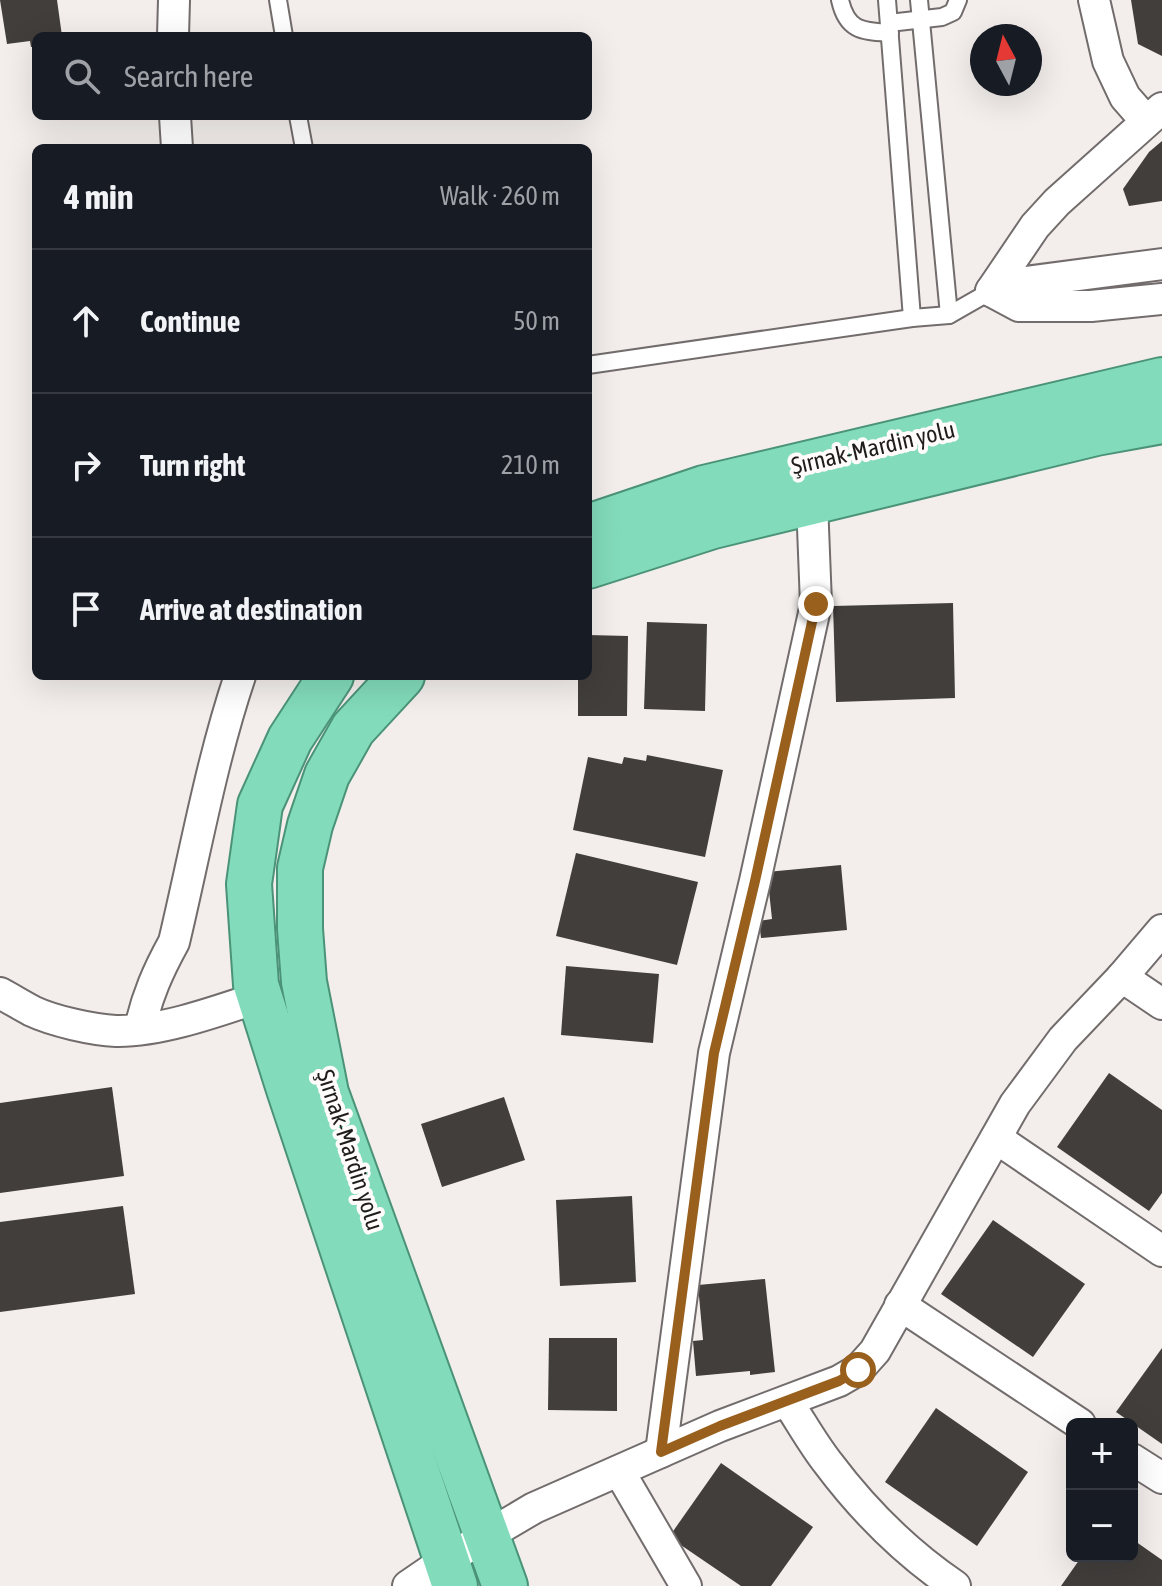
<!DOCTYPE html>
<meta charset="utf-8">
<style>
body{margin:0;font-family:"Asap Condensed",sans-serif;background:#242831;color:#f1f3f6}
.controls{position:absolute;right:24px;bottom:24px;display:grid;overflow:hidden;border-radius:12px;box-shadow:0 8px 32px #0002}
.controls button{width:72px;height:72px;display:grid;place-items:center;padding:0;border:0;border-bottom:2px solid #363941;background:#171b24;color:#f1f3f6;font:40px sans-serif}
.compass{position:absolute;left:970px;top:24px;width:72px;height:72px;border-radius:50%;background:#171b24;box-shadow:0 8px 32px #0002;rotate:353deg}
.stop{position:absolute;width:24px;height:24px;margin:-18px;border:6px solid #99601d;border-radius:50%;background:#fff}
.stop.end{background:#99601d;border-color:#fff;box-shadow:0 2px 8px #0008}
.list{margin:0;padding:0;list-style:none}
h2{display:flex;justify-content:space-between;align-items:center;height:104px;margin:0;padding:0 32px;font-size:34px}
h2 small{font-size:26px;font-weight:400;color:#9ea1a6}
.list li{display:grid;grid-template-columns:52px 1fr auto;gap:24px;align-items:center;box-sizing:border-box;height:144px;padding:0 32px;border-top:2px solid #363941}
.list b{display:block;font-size:30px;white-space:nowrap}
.list em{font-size:26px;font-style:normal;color:#9ea1a6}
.icon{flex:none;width:44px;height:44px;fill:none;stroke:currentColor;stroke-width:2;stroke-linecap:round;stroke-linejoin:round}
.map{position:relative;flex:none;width:1162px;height:1586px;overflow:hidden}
.search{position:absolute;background:#171b24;box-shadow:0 8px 32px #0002;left:32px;top:32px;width:560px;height:88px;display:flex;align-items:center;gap:20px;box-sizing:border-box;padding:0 28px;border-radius:12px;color:#9ea1a6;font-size:30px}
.panel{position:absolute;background:#171b24;box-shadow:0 8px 32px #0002;left:32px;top:144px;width:560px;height:536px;border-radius:12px}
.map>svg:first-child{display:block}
.building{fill:#413e3c}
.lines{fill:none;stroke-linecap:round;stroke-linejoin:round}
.service-casing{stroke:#726d6c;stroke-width:20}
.minor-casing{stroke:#726d6c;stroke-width:34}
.trunk-casing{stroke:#4b9378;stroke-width:48}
.service{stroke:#fff;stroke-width:16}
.minor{stroke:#fff;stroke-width:30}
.trunk{stroke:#82dbba;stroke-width:44}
.route{stroke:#99601d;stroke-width:10}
.labels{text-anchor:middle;stroke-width:8;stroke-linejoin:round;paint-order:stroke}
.street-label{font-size:24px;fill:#1f1d1c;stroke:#fffcfb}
</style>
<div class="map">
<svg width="1162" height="1586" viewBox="0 0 1162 1586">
<rect width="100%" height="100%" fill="#f3eeec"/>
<!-- building -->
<g class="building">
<path d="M0,0H57L62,36H36V47H31L30,41L7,44Z"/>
<path d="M1131,0H1162V56L1138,44Z"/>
<path d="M1162,141V201L1129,206L1123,189L1149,152Z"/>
<path d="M953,603L955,698L836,702L833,606Z"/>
<path d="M647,622L707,624L705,711L644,709Z"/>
<path d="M588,635L628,636L627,716H578V676H588Z"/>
<path d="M647,755L723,770L705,857L573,830L588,757L622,764L624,757L646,761Z"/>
<path d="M576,853L698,882L677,965L556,936Z"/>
<path d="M841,865L847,930L761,938L759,921L772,919L767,872Z"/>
<path d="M566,966L659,974L653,1043L561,1035Z"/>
<path d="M1109,1073L1162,1110V1193L1149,1211L1057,1147Z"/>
<path d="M112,1087L124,1176L0,1193V1103Z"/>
<path d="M504,1097L525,1160L442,1187L421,1124Z"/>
<path d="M632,1196L636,1282L560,1286L556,1200Z"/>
<path d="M123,1206L135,1294L0,1312V1222Z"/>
<path d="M993,1220L1085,1284L1033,1357L941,1294Z"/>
<path d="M765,1279L775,1372L750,1375V1371L696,1376L693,1341L703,1340L698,1285Z"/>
<path d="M549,1338H617V1411L548,1410Z"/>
<path d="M1162,1348V1444L1116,1412Z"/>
<path d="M936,1408L1028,1472L977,1546L885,1482Z"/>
<path d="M721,1463L813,1527L771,1586H741L669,1537Z"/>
<path d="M1132,1539L1162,1560V1586H1061L1082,1556H1132Z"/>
</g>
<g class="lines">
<defs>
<g id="service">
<path d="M278,0L284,36"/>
<path d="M840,0C847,31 862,31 890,33"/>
<path d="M887,0L912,318"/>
<path d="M919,0L949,315"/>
<path d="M889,23L942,17L953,12L958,0"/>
<path d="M298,116L304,148"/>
<path d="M588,365L912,318L949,315L991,291"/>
</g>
<g id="minor">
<path d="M1094,0L1108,61L1125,97L1146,121"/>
<path d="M173,36L174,0"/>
<path d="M175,116L177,148"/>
<path d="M1162,264L1018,283L991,291L1019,306H1091L1162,299"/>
<path d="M991,291L1035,226L1057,202L1162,108"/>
<path d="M1122,977L1162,1004"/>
<path d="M0,993C11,999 21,1005 32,1011C53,1021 93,1030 116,1031C160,1032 218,1011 260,997"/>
<path d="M140,1028C147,996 158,971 174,942C195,854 211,762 240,676"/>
<path d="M996,1138L1162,1251"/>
<path d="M900,1305L1080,1424"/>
<path d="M787,1401C801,1422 813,1444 828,1463C864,1511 905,1552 955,1586"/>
<path d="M661,1452L714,1053L755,881L816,604L812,502"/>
<path d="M1132,1459L1162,1478"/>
<path d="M619,1471L686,1586"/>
<path d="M408,1586L446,1560L534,1508L720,1426L839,1381L858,1370L875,1351L1015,1104L1063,1039L1122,977L1162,930"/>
</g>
<g id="trunk">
<path d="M588,527L704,488L1162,380"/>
<path d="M588,566L713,526L1096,433L1162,421"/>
<path d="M331,676L290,739L260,805L249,884L256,985L289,1089L455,1586"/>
<path d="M402,676L353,729L327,775L310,825L300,868V929L304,982L326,1093L505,1586"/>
</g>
</defs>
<!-- service casing -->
<use href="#service" class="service-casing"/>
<!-- minor casing -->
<use href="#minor" class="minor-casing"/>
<!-- trunk casing -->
<use href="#trunk" class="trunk-casing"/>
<!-- service -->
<use href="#service" class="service"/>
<!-- minor -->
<use href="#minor" class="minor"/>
<!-- trunk -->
<use href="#trunk" class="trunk"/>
</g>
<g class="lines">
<!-- route -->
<path class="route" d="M816,604L755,881L714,1053L661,1452L720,1426L839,1381L858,1370"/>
</g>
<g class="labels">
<!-- street labels -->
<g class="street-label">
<text transform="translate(873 448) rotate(-13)" y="8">Şırnak-Mardin yolu</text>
<text transform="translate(350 1150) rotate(72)" y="8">Şırnak-Mardin yolu</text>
</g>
</g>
</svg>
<div class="controls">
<button>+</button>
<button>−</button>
</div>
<svg class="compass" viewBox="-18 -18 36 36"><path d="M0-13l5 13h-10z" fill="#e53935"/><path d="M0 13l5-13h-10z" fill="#9ea1a6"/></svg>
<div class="stop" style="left:858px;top:1370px"></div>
<div class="stop end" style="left:816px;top:604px"></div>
<div class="search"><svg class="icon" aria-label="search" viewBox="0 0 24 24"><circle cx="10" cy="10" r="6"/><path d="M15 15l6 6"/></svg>Search here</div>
<section class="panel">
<h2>4 min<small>Walk · 260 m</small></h2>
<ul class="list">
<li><svg class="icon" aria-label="ahead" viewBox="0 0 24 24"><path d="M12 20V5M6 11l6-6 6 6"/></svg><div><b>Continue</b></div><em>50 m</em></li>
<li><svg class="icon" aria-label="right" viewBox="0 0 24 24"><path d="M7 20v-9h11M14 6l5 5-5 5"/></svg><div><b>Turn right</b></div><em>210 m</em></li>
<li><svg class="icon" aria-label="arrive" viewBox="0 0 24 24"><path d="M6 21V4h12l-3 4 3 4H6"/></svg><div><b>Arrive at destination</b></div></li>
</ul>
</section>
</div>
